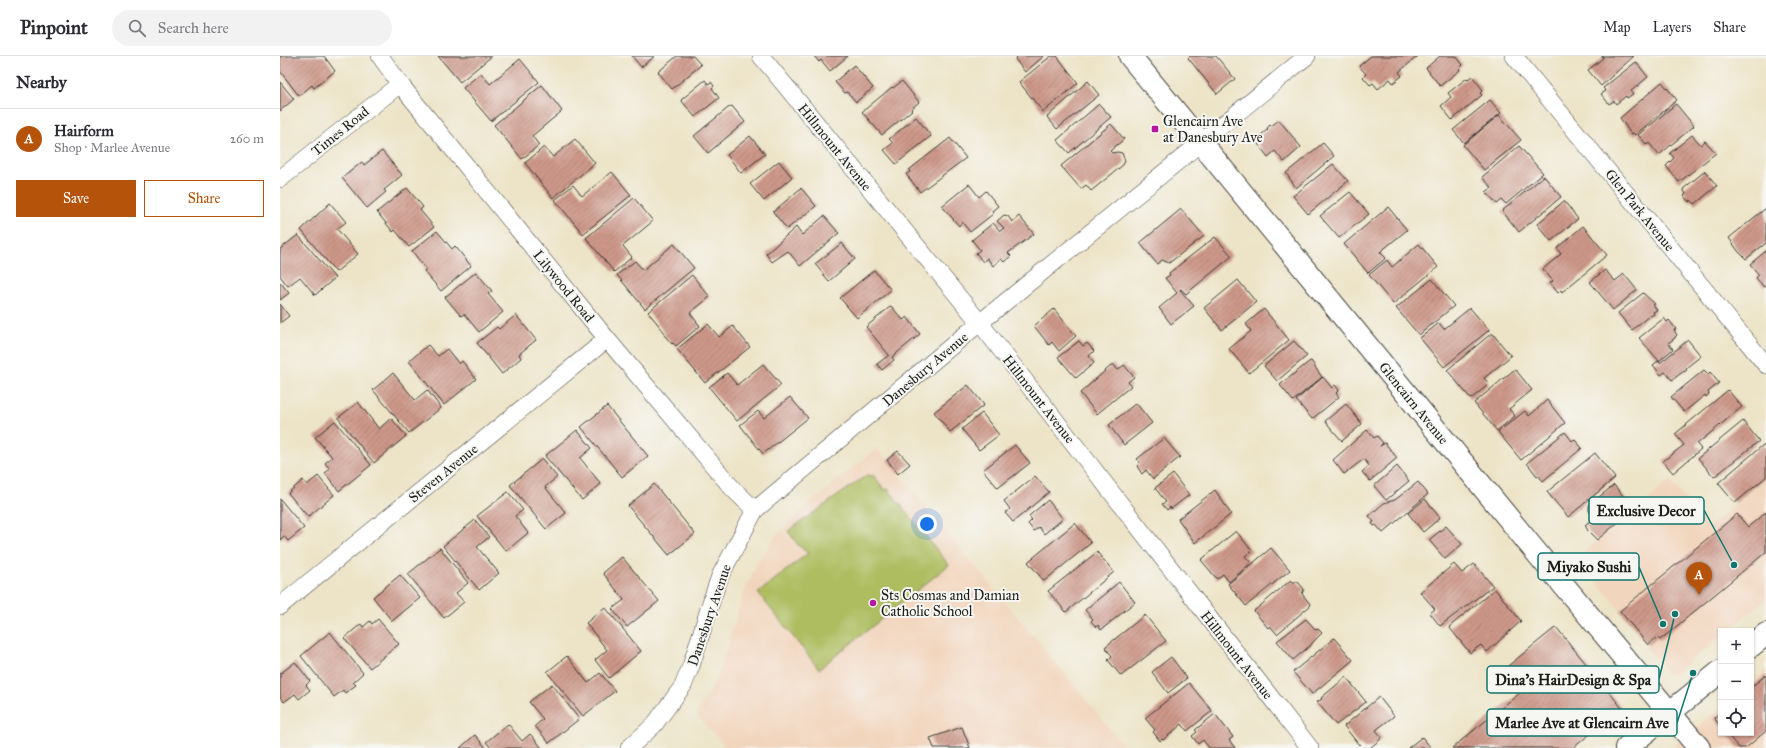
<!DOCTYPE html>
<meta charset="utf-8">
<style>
body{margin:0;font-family:"IM FELL Great Primer",serif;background:#f2f2f3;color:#2b2b33}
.controls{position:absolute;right:12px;bottom:12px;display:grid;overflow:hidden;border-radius:0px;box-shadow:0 1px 3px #0004}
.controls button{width:36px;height:36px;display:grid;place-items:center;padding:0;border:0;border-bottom:1px solid #e1e1e2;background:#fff;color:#2b2b33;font:20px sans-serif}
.you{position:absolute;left:647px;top:468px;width:14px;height:14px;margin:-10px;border:3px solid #fff;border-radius:50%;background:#1a73e8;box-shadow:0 0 0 6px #1a73e833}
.badge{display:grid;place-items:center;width:26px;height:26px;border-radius:50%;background:#b45309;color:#fff;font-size:13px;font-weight:700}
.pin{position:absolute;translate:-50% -33px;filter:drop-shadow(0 1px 2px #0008)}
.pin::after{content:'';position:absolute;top:21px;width:14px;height:12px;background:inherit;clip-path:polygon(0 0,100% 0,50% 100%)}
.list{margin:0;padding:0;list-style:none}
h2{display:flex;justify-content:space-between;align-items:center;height:52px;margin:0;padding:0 16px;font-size:17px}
h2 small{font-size:13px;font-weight:400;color:#7c7c81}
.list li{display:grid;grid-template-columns:26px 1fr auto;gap:12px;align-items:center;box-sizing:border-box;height:60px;padding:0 16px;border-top:1px solid #e1e1e2}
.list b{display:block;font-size:15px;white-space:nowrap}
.list p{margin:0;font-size:13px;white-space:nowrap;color:#7c7c81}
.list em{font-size:13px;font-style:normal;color:#7c7c81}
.actions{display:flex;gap:8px;padding:12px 16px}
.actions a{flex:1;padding:9px 0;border:1px solid #b45309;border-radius:0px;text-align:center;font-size:14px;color:#b45309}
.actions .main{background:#b45309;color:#fff}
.icon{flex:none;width:22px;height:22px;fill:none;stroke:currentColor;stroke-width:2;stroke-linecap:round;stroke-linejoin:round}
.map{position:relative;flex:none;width:1486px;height:692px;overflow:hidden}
header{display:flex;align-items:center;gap:24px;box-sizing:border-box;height:56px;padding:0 20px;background:#fff;border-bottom:1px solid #e1e1e2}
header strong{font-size:19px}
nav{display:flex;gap:22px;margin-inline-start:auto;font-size:14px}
.search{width:280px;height:36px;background:#f2f2f3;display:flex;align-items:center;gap:10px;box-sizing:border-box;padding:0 14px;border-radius:22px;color:#7c7c81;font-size:15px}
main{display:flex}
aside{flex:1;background:#fff}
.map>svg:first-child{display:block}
.built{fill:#f2d5bd}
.pitch{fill:#aebd60;stroke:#656c3e}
.building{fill:url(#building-hatch)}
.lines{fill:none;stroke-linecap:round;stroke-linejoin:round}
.street-casing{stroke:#3b3a36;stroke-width:18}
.secondary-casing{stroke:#3b3a36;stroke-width:24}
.street{stroke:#fff;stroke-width:17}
.secondary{stroke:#fff;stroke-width:22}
.poi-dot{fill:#b5179e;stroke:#f6f6f2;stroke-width:1.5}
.labels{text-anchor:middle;stroke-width:4;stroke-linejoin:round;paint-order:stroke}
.poi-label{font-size:14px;fill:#1c1c1c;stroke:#f6f6f2;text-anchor:start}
.street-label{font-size:14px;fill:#1c1c1c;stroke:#f6f6f2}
.leader{fill:none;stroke:#0f766e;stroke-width:1.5}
.callout-dot{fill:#0f766e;stroke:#f6f6f2;stroke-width:1.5}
.callout{fill:#f6f6f2;stroke:#0f766e;stroke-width:1.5}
.callout-label{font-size:15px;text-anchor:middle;font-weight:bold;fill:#1c1c1c}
</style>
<header>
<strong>Pinpoint</strong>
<div class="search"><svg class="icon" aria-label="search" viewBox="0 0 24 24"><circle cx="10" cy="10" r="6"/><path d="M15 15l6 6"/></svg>Search here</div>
<nav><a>Map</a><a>Layers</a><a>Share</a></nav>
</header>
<main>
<aside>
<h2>Nearby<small></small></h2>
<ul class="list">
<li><span class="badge">A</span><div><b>Hairform</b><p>Shop · Marlee Avenue</p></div><em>260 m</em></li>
</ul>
<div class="actions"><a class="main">Save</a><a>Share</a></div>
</aside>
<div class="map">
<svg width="1486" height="692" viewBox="0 0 1486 692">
<defs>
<pattern id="building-hatch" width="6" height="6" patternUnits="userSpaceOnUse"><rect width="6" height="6" fill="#ce988a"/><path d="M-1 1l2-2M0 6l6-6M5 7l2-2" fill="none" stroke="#a67b70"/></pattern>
</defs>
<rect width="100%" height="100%" fill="#f6f6f2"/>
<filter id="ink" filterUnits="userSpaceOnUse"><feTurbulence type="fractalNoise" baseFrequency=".025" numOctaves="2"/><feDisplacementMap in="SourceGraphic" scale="8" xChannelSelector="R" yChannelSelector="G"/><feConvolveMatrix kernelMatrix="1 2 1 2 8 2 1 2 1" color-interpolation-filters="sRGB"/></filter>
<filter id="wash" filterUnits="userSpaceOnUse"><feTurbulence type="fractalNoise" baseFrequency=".012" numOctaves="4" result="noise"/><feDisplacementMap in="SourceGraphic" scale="16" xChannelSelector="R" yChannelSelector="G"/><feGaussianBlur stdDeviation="0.9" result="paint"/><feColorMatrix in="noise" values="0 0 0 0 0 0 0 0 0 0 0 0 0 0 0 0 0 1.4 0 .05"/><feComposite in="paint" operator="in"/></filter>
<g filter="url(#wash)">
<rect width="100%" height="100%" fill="#ede4c8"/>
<!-- built -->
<g class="built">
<path d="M597,392L607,404L846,692H446L416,658L438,621L463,538L476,509L496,479L528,449Z"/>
<path d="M1486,423V543L1447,575H1441V580L1397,616L1393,618L1388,617L1366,591L1368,588L1297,502L1390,425L1428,471Z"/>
<path d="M1486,614V692H1392L1441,651V677H1471V627Z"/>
</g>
<!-- pitch -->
<path class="pitch" d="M587,419L594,420L605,434L608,433L669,509L539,613L478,537L528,497L518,489L508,475Z"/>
<g id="blocks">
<!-- building -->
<g class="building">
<path d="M0,0H44L55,15L34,32L32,29L19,40L0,15Z"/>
<path d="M158,0H212L180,26Z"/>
<path d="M352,0H375L361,11Z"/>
<path d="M397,0H413L421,9L392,33L378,16Z"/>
<path d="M534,0H568L550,15L541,4L539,6Z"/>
<path d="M738,0H764L745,16L735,3Z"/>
<path d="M771,0H777L798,27L763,56L739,26Z"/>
<path d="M910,0H936L955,23L937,38L908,2Z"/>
<path d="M1091,0H1138L1119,16L1122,20L1113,27L1110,23L1098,33L1093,27L1090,29L1083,21L1086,18L1079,10Z"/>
<path d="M1160,0H1176L1183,9L1179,13L1180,14L1160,30L1146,12Z"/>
<path d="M1322,0H1354L1321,30L1308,14L1323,2Z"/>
<path d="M240,3L259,26L211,65L183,32L201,17L210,28Z"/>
<path d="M1356,6L1368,21L1351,35L1353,38L1347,42L1346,40L1336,48L1334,45L1329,48L1321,38L1326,35L1323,32Z"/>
<path d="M574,9L593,32L576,46L567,36L565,37L555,26Z"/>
<path d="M1192,20L1203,34L1200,37L1202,39L1172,64L1161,50L1171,41L1168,37L1187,22L1188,23Z"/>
<path d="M425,24L428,28L431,26L434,30L432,32L439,42L415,61L401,44Z"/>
<path d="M622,25L639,46L631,53L632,54L602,79L582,56L612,31L613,32Z"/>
<path d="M808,25L819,39L777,73L767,61Z"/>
<path d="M0,26L14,43L0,55Z"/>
<path d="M1382,26L1397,44L1355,79L1353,77L1351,78L1340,62Z"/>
<path d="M262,29L282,55L252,80L259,89L242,103L214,69Z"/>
<path d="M1210,44L1221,57L1184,87L1173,74Z"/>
<path d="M819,48L831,61L789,97L777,84Z"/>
<path d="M1396,48L1414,70L1379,99L1369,87L1367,89L1358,79Z"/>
<path d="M452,50L465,66L428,97L414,80L448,52Z"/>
<path d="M1219,59L1241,84L1204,114L1183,89Z"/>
<path d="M636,61L651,80L616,108L604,94L613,87L609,83Z"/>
<path d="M999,64L1021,91L1004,106L995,95L988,101L975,84L988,73L987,72L990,69L991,70Z"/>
<path d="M831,68L844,83L830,95L832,97L837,96L842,97L845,105L843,109L811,135L806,129L801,133L781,110Z"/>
<path d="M1412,79L1421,89L1425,85L1436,97L1399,126L1386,110L1394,102L1390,97Z"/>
<path d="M470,80L485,98L461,117L447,99Z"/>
<path d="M670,82L686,102L640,136L626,118L630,116L629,114Z"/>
<path d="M295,83L315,107L273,142L245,107L264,91L273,101Z"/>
<path d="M1043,87L1054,100L1016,132L1006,117Z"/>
<path d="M1239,90L1263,117L1226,148L1222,144L1217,148L1206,136L1212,132L1202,121Z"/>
<path d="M102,95L122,119L104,134L106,136L87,152L62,122L82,106L84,109Z"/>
<path d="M499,105L512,121L484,145L470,128Z"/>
<path d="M1053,108L1068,125L1028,158L1013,140Z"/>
<path d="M1425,115L1437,130L1415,148L1411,144L1409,146L1404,140L1406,138L1403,133Z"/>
<path d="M332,116L351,139L303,178L275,144L293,129L302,140Z"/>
<path d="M1264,120L1281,141L1239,176L1222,155Z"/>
<path d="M689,128L699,141L706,135L718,150L712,155L713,158L690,176L682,166L679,170L662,150Z"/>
<path d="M127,132L143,151L140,154L154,171L129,191L115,174L113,176L97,156Z"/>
<path d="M521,132L536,150L507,173L493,156Z"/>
<path d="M1070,136L1089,158L1059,182L1040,160Z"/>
<path d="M354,142L373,165L343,190L352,201L334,216L306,182Z"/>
<path d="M1284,145L1298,163L1271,185L1257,168Z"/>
<path d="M50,147L66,166L57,173L78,198L56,216L21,174Z"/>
<path d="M1108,151L1127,174L1100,196L1106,202L1088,217L1064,188Z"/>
<path d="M1486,152V187L1466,203L1458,195L1449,182Z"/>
<path d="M901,153L924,180L889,207L882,204L877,208L860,187Z"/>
<path d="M724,159L728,160L732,166L739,160L754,178L728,197L731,200L724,206L721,203L713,210L707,202L703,206L696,197L700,194L692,184L713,167L720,175L724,172L717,165Z"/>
<path d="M544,160L559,177L520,210L508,195L492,206L486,198L516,171L522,179Z"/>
<path d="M1303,170L1327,199L1282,236L1281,234L1278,237L1270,227L1273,225L1263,213L1281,198L1277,192Z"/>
<path d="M157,175L172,193L175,190L191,210L161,235L144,215L146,213L132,195Z"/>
<path d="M18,179L55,222L35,239L20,221L8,230L0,220V193Z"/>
<path d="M935,181L952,200L906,238L901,233L900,234L914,250L891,268L879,252L897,237L885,222L890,219L889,217Z"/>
<path d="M562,187L575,203L549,225L535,208Z"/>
<path d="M394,188L414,212L365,253L337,219L355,205L363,214Z"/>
<path d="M1139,188L1158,211L1113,248L1089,219L1107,204L1112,211Z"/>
<path d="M1486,195V230L1484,231L1476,222L1479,219L1470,208Z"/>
<path d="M594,214L611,234L577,262L560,242Z"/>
<path d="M1325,214L1335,225L1344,218L1357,234L1333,254L1310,226Z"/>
<path d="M196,216L212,235L208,238L223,256L199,276L184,258L181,260L165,241Z"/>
<path d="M412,219L430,241L410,257L420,270L396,290L393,287L392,288L384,279L385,277L368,256Z"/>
<path d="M1152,223L1174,250L1139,279L1116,252Z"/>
<path d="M958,224L976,246L942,274L924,252Z"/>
<path d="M0,226L9,237L0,244Z"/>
<path d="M1363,237L1375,248L1373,249L1377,254L1373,256L1374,258L1371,260L1370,259L1352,274L1338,257Z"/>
<path d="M0,248L9,260L0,267Z"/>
<path d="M611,250L623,264L627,261L640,278L612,301L614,304L602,314L597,308L609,299L586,271Z"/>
<path d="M1190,252L1209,274L1164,311L1140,282L1159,267L1164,273Z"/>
<path d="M774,253L796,280L779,295L772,286L769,289L754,270Z"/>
<path d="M984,253L1009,284L969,317L949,293L971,275L966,268Z"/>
<path d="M236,259L256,284L239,298L241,302L222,318L197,287L217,271L219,273Z"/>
<path d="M1384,262L1387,266L1389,264L1396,273L1394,274L1397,279L1395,281V282L1388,287L1393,293L1379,305L1359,282Z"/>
<path d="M428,268L439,281L453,270L470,291L425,327L397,293Z"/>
<path d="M1212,277L1231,300L1204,322L1209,328L1191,343L1167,314Z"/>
<path d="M1408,284L1421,300L1406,312L1407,314L1404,316V315L1392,324L1385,316L1381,319L1373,309L1378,305L1380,307Z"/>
<path d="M799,285L803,290L807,287L814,295L809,300L814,307L796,322L778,301Z"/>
<path d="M1014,285L1027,300L997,325L984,310Z"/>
<path d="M148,289L158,300L167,293L179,308L182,305L196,323L164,349L129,305Z"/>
<path d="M1030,305H1031L1035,310H1034L1042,321L1013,345L1000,329Z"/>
<path d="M483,308L501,329L457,365L429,331L447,317L457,329Z"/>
<path d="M833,308L838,314L844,309L854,321L848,326L851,330L817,358L800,337Z"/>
<path d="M1235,313L1252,334L1229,353L1235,360L1217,375L1194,347Z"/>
<path d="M1424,314L1428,318L1430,316L1439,327L1428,336L1429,338L1426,341L1425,339L1404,356L1391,341Z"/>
<path d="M113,317L135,344L147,334L161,352L129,377L93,334Z"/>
<path d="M1043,321L1052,332L1055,329L1059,334L1056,337L1059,341L1032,363L1016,344Z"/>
<path d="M688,329L704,349L670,376L654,356Z"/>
<path d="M1448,334L1462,351L1417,388L1421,393L1393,417L1383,405L1404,389L1395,378Z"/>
<path d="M510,341L528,362L483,398L460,369L478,355L484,362Z"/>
<path d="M1267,344L1285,367L1241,404L1218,376L1245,355L1249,360Z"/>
<path d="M78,346L99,373L111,362L126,380L94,407L58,362Z"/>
<path d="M856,347L872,367L844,389L829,369Z"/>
<path d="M1066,348L1082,368L1062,385L1045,365Z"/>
<path d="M327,350L368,400L342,421L301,371Z"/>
<path d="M702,357L719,379L699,394L682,373Z"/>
<path d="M55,365L91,409L59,435L45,417L50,413L45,407L52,401L35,381Z"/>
<path d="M1463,365L1479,385L1434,421L1418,402Z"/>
<path d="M297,374L312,392L300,402L321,428L302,444L265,400Z"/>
<path d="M1087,374L1094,382L1097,380L1103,387L1100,390L1105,387L1117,402L1090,425L1082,416L1089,410L1084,403L1064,418L1053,404Z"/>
<path d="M1285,376L1292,385L1294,383L1302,392L1263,425L1258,419L1257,420L1247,407Z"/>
<path d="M884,382L900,401L873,423L866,414L862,418L857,410L860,407L857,403Z"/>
<path d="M735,389L750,407L718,432L703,414Z"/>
<path d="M1483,389L1486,393V421L1455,447L1438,427Z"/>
<path d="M618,395L630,408L618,418L607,404Z"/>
<path d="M1315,397L1335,422L1288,461L1267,436Z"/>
<path d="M262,403L277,421L265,431L286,457L266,473L230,429Z"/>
<path d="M1117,410L1129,425L1106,444L1094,430Z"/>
<path d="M893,418L909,439L891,453L890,451L887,454L882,448L886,446L875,432Z"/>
<path d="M38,420L54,439L28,461L8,437L23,424L27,429Z"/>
<path d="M755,420L769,436L733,466L725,457L730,453L724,445Z"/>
<path d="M1138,426L1148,438L1103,477L1096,469L1094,470L1092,467L1094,466L1089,460L1104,447L1115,444Z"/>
<path d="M374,428L415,478L389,499L348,450Z"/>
<path d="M1334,429L1354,453L1317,484L1308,475L1305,469L1311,464L1312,459L1309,455V449Z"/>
<path d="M935,434L951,458L915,487L898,463Z"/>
<path d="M228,436L243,454L235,460L248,477L226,495L197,460Z"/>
<path d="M0,443L24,472L8,485L4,480L0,484Z"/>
<path d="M1145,443L1160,462L1143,476L1128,457Z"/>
<path d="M768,444L783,463L764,478L759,471L754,475L748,468L752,464L749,460Z"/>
<path d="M1486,456V496L1380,584L1377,581L1368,589L1340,555L1457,458L1468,471Z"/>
<path d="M195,464L209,481L197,491L219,517L199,534L163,490Z"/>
<path d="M795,467L811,487L764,525L748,506Z"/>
<path d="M1166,470L1182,488L1165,503L1149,484Z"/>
<path d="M956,475L972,495L965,500L971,507L949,526L943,518L937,523L921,504Z"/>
<path d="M160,492L188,527L176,537L184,546L164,562L128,518Z"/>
<path d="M991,492L1010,514L966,550L948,528Z"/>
<path d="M817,496L834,516L786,556L768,535Z"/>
<path d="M342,501L379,545L347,571L332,553L344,544L323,517Z"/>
<path d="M1174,508L1182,517L1194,508L1213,530L1160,570L1150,557L1155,553L1140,536Z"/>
<path d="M120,519L140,542L112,565L93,541Z"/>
<path d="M1011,524L1013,526H1018L1024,533L1022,538L1031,549L997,578L990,570L988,572L974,555Z"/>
<path d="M839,526L855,546L821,574L818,569L816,571L811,565L813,563L805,554Z"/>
<path d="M1215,533L1241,565L1207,596L1201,589L1190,597L1169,571Z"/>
<path d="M325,551L361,595L329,622L315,604L327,594L306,567Z"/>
<path d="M865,559L886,585L841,620L828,604L832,600L825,591Z"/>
<path d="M98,563L119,588L90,612L64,582L81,568L83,571L90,565L92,568Z"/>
<path d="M1026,563L1036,574L1038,573L1042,577L1032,587V588L1013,604L997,585Z"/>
<path d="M1276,571L1342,652L1293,692H1172L1246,632L1228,610Z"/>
<path d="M50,576L83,617L73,626L76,629L65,637L63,634L54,641L21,600Z"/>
<path d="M1054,582L1073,604L1032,638L1013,616Z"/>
<path d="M287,600L308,627L320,617L335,635L303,660L267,616Z"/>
<path d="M891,601L907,622L888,637L872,616Z"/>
<path d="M15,606L30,625L26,629L30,634L19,643L15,638L4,646L0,641V618Z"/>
<path d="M1486,619V675L1466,692H1459L1446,677H1471V631Z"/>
<path d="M1066,621L1086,646L1056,669L1037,646L1042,643L1041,642Z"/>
<path d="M909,627L932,655L907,675L902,668L883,684L882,683L880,685L873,676L875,674L865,662Z"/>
<path d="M272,628L299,663L269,687L255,670L263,663L249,646Z"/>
<path d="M1099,641L1114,660L1096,674L1102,682L1090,692H1084L1080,688L1079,689L1064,670Z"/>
<path d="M1441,656V671L1434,662Z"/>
<path d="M935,658L953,681L949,684L955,692H929L923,684L918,688L912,680L917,676L915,674Z"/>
<path d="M228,668L242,685L250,678L262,692H211L206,686Z"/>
<path d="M682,671L690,692H654L650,682Z"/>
<path d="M195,679L206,692H180Z"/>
<path d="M1142,681L1151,692H1128Z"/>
</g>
</g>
</g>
<g filter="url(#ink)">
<use href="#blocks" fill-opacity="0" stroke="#3b3a36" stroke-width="1"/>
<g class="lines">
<defs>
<g id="street">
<path d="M100,0L120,28L327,283L453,433L475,454"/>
<path d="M481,0L700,267L1030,692"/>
<path d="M1234,0L1486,309"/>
<path d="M0,123L120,28"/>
<path d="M0,550L327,283"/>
<path d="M349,692L374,669L403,630L411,610L433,540L440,520L475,454L680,283L1027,0"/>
</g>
<g id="secondary">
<path d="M850,0L1256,496L1419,692"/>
<path d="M1471,590L1486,578"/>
<path d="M1346,692L1441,615"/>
</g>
</defs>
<!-- street casing -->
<use href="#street" class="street-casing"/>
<!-- secondary casing -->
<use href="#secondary" class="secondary-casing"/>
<!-- street -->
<use href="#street" class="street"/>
<!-- secondary -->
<use href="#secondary" class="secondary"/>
</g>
</g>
<!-- markers -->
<g class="poi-dot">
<rect x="871" y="69" width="8" height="8" rx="2"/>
<circle cx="593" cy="547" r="4"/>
</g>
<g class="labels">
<!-- poi labels -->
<g class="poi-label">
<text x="883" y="70">Glencairn Ave<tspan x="883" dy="16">at Danesbury Ave</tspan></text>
<text x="601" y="544">Sts Cosmas and Damian<tspan x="601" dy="16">Catholic School</tspan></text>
</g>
<!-- street labels -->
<g class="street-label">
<text transform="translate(60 75) rotate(-39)" y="5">Times Road</text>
<text transform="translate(555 91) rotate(51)" y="5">Hillmount Avenue</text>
<text transform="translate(1360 154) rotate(51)" y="5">Glen Park Avenue</text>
<text transform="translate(284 230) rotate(51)" y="5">Lilywood Road</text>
<text transform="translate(645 313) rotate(-40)" y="5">Danesbury Avenue</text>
<text transform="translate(759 343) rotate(52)" y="5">Hillmount Avenue</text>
<text transform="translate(1134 347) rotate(51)" y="5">Glencairn Avenue</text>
<text transform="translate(163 417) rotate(-39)" y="5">Steven Avenue</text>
<text transform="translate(429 559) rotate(-71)" y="5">Danesbury Avenue</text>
<text transform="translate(957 599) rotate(52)" y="5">Hillmount Avenue</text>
</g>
</g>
<!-- callouts -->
<path class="leader" d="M1454 509L1424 454M1383 568L1359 511M1395 558L1379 623M1413 617L1397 667"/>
<g class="callout-dot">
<circle cx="1454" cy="509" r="4"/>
<circle cx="1383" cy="568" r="4"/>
<circle cx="1395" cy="558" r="4"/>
<circle cx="1413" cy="617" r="4"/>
</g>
<g class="callout">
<rect x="1309" y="441" width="115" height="27" rx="4"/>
<rect x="1258" y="497" width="101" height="27" rx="4"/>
<rect x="1207" y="610" width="172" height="27" rx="4"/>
<rect x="1207" y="653" width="190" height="27" rx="4"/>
</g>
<g class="callout-label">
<text x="1366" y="460">Exclusive Decor</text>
<text x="1309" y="516">Miyako Sushi</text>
<text x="1293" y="629">Dina's HairDesign &amp; Spa</text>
<text x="1302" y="672">Marlee Ave at Glencairn Ave</text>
</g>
</svg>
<div class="controls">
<button>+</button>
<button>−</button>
<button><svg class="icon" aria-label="locate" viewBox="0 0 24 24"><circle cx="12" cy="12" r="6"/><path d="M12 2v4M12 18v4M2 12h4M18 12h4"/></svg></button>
</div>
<div class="you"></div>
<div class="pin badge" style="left:1419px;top:539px">A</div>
</div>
</main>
